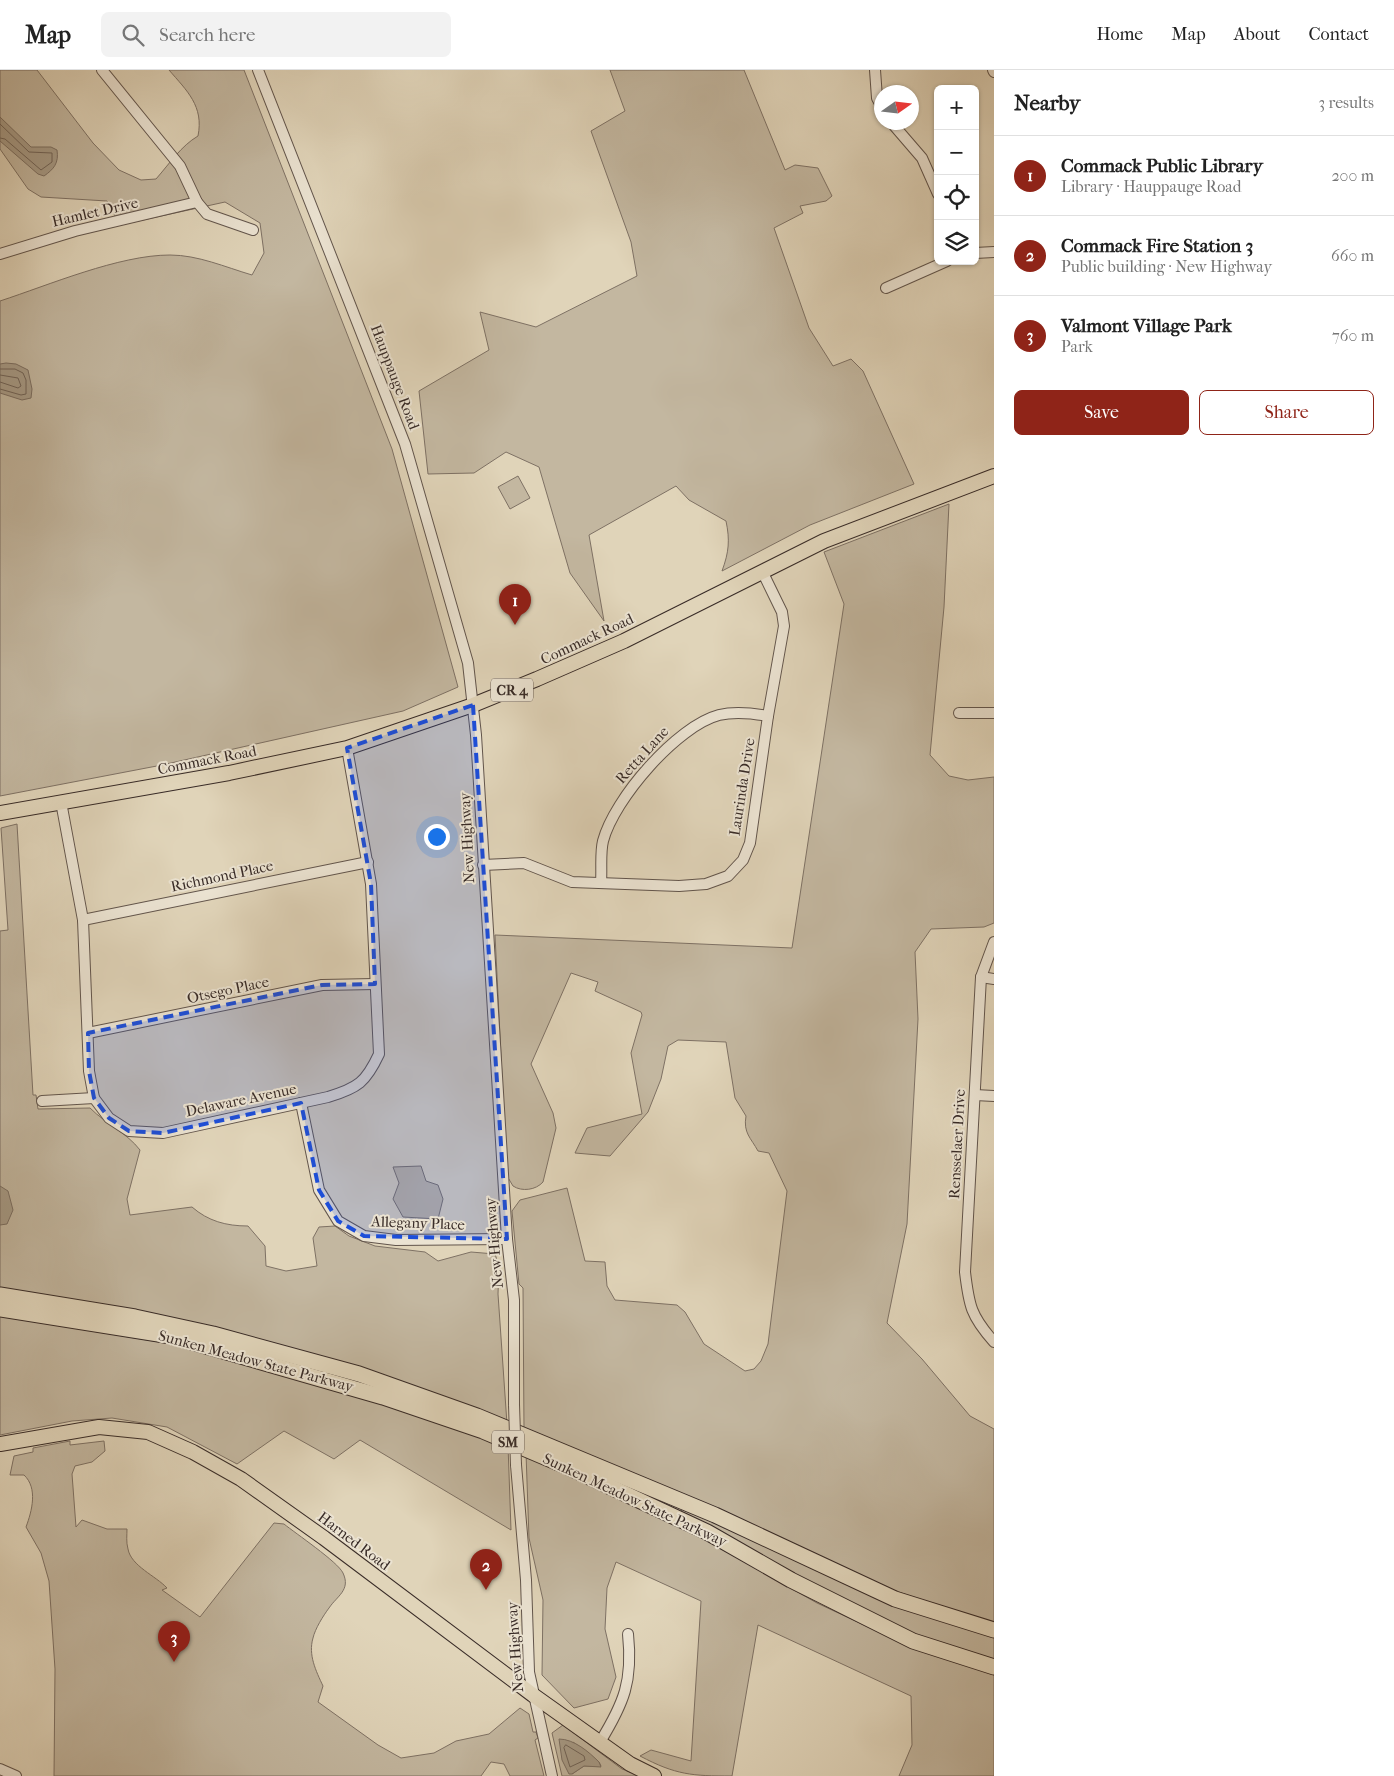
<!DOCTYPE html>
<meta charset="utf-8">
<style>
body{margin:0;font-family:"IM FELL French Canon",serif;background:#f2f2f2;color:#222}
.controls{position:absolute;right:15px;top:15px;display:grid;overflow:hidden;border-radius:8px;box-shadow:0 1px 4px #0004}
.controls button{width:45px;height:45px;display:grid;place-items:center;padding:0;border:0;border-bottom:1px solid #e0e0e0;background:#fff;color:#222;font:25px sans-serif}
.compass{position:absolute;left:874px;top:15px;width:45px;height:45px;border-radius:50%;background:#fff;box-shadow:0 1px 4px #0004;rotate:76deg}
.you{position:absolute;left:436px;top:766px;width:18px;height:18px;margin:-12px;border:4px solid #fff;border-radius:50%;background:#1a73e8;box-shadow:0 0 0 8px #1a73e833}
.badge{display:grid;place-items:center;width:32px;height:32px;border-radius:50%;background:#8f2418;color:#fff;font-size:16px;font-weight:700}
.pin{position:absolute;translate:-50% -41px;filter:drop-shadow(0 1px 2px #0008)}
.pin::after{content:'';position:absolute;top:26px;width:18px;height:15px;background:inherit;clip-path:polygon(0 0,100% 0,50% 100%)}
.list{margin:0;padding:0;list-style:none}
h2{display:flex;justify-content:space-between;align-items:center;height:65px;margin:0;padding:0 20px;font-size:21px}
h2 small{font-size:16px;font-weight:400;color:#767676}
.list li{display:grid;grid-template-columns:32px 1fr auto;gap:15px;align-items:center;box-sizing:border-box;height:80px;padding:0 20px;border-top:1px solid #e0e0e0}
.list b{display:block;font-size:19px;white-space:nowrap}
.list p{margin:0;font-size:16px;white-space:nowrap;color:#767676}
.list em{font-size:16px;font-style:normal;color:#767676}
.actions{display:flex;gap:10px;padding:15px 20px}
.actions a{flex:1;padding:11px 0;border:1px solid #8f2418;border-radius:8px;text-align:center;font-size:18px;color:#8f2418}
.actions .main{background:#8f2418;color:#fff}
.icon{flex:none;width:28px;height:28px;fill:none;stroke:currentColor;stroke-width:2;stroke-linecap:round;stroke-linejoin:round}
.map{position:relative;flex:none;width:994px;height:1706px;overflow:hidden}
header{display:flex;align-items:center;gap:30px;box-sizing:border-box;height:70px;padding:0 25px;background:#fff;border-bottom:1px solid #e0e0e0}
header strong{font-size:24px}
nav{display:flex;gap:28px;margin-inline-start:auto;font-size:18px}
.search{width:350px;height:45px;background:#f2f2f2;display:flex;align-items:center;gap:12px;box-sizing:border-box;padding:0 18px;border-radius:8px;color:#767676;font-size:19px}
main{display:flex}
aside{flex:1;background:#fff}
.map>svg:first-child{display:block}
.green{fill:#c3b7a0;stroke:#7e7164;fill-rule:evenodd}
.water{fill:#a79b87;stroke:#7b6e61}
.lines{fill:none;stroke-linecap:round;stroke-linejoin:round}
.shore{stroke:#706357;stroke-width:1}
.minor-casing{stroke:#62554c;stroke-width:12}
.major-casing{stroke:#382b27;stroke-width:16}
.highway-casing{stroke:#382b27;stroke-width:17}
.minor{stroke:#ebe3d2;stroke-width:10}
.major{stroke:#e0d4b9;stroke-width:14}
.highway{stroke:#e0d4b9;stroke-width:15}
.minor-bridge-casing{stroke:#62554c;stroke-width:12;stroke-linecap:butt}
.minor-bridge{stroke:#ebe3d2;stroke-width:10}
.marked{fill:#1d4ed8;fill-opacity:0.2;stroke:#1d4ed8;stroke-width:4;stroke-dasharray:10 6;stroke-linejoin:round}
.labels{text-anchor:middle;stroke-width:4;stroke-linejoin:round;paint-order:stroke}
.shield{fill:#ebe3d2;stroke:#6e625a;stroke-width:1}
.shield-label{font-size:14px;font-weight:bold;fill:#382b27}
.street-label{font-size:15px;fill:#382b27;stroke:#ebe3d2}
</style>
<header>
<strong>Map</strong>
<div class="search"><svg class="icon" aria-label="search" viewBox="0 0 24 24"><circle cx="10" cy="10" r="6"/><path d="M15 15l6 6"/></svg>Search here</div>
<nav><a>Home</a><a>Map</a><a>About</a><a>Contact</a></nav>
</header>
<main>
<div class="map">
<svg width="994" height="1706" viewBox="0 0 994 1706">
<rect width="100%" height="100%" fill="#e0d4b9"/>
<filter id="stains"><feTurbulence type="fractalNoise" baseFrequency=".004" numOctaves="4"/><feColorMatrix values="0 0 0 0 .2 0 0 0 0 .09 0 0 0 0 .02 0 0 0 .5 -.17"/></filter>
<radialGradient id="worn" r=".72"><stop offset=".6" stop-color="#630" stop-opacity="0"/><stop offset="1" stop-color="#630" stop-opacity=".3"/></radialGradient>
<!-- green -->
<g class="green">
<path d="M0,0H37L93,73L119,100L141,110L156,109C170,93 181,76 198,66C204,36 187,21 169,0H244L392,379L458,617L403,641L162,695L0,726V231C49,215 119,185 170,185C198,185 225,197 252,205L264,183L260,153L225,132L120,155L107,131L41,127L28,119L0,79Z"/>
<path d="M610,0H744L785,100L795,95L818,98L832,126L826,131L800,136L803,143L774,158L809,258L833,296L851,289L863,301L914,414L810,455L722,501C729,482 730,470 726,451L689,430L676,416L589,465L604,551L570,503L539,397L506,382L474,403L428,404L419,321L489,280L480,242L536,257L637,206L631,172L591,61L625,41Z"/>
<path d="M518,406L530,428L510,439L498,417Z"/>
<path d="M949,434L944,537L930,685L949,706L968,710L994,707V853L984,857L931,859L915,882L918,949L907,1154L887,1253L922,1289L970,1346L994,1359V1555L887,1518L542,1365L524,1360L523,1218L519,1214L512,1141L520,1130L567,1118L585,1191L605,1192L607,1216L615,1230L677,1235L685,1242L704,1274L745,1301L754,1299L761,1291L768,1274L787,1121L769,1083L758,1081C751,1068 743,1063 746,1046L735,1028L726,972L678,970L668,976L661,1009L648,1042L610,1086L575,1083L587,1058L642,1044L631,983L642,945L641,942L595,921L598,912L571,903L531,994L553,1043L556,1058L543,1112C536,1120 522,1122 513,1116L507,1106L495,865L792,878L844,534L824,482Z"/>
<path d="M17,754L33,1025H36L38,1039L90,1038C106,1054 127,1063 140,1080L127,1129L130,1145L192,1137C208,1151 226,1156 248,1156L265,1176L266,1196L286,1201L317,1196L313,1168L319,1157L335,1156L349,1166L375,1176L425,1182L438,1191L471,1182L495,1184L499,1196L498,1224L507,1354L461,1334L0,1220V861L8,860L1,758Z"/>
<path d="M421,1096L426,1111L438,1115L443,1129L438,1149L403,1147L393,1129L399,1113L393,1097Z"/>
<path d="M0,1246L190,1277L310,1309L508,1375L511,1460L360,1370L334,1389L284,1361L237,1394L167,1357L112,1348L72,1351L0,1365Z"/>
<path d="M70,1371V1375L104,1371L105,1381L92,1392L75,1396L72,1404L76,1457L82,1450L107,1459H127C127,1465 126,1472 128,1479C131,1496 156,1506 167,1518L162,1520L200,1547L274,1453L284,1454C295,1463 338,1492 343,1503C351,1520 337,1526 329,1538C323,1546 315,1559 313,1568C308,1585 316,1601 323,1616L318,1632L378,1675L401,1688L434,1683L456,1671L489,1664L520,1638L529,1644L533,1662H536L538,1668L535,1670L544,1706H510L504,1694L491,1692L481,1706H54L55,1599L49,1511L41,1483L26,1457C32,1441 38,1418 24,1405H10L14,1386L33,1382V1378Z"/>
<path d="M526,1383L656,1442L817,1533L879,1562L994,1605V1706H899L912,1675L911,1626L758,1555L732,1706C692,1706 676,1705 640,1686L651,1680L691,1691L701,1531L616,1492L607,1518L605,1559L616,1607L608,1629L574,1638L542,1605L543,1530L529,1468Z"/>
<path d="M682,1439L994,1565V1592L892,1556L680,1445Z"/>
<path d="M563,1655L622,1699L641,1706H562L552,1663ZM573,1672L599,1692L601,1696H584L572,1704Z"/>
</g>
<!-- water -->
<g class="water">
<path d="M0,47L31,77H51L57,80C59,93 54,99 44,106L38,104L0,71Z"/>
<path d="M6,293L16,294L28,300L32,319L31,328L22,330L0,323V294Z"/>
<path d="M0,1116L8,1121L13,1140L7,1154L0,1155Z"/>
<path d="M559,1669C574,1669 589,1682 599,1692L601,1697L584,1696L572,1704H569L562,1690Z"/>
</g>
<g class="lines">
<!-- shore -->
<g class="shore">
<path d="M0,54L29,82L52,83V92L41,100L5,69L0,68"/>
<path d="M0,299H15L23,303L26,310V324L21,325L0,319"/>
<path d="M0,305L18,308L21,316L18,318L0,312"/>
<path d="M566,1675L584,1686L585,1690L570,1697L564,1678Z"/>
</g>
<defs>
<g id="minor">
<path d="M102,0L180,96L197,132L207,144L253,160"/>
<path d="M258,0L405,374L468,593L476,665L507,1169L514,1230V1335"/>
<path d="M875,0L877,28L882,37"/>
<path d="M993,0L994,2"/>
<path d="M891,52L922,88L938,124"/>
<path d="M975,183L994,182"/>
<path d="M0,184L75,161L197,132"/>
<path d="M886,218L947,191"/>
<path d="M959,643H994"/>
<path d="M61,732L83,850L89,1001L94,1028L109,1048L129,1061L163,1063L328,1027C358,1018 366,1012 379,984L371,814L347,678"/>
<path d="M483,795L524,793L572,812L679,816L706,814L728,806L743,790L750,773L768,646L784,556L782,542L762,501"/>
<path d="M601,813C602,799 600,783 603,771C614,729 677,656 719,645C735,641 752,643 768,646"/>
<path d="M83,850L368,792"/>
<path d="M994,872L981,907L965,1202C969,1236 971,1246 994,1272"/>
<path d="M981,907L994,909"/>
<path d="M88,963L322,915L375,914"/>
<path d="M975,1025L994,1026"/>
<path d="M42,1031L94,1028"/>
<path d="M301,1033L319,1120L338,1151L364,1166L396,1170L507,1169"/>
<path d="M516,1395L526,1510L529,1602L552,1706"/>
<path d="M600,1672C624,1633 633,1611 628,1564"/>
<path d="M0,1699L16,1706"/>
</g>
<g id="major">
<path d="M0,743L229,703L347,678L473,635L537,609L624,571L824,471L994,406"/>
<path d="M0,1374L99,1357L148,1362L193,1382L241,1409L324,1468L533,1625L630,1694L654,1706"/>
</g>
<g id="highway">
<path d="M0,1225L135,1247L213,1264L359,1304L477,1346L715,1445L895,1529L994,1560"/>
<path d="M0,1239L171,1266L383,1327L483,1361L568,1397L707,1462L791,1510L913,1571L994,1597"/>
</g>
</defs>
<!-- minor casing -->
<use href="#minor" class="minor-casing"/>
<!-- major casing -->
<use href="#major" class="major-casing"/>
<!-- highway casing -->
<use href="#highway" class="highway-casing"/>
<!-- minor -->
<use href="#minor" class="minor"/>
<!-- major -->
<use href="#major" class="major"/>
<!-- highway -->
<use href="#highway" class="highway"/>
<defs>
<path id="minor-bridge" d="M514,1335L516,1395"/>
</defs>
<!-- minor-bridge casing -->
<use href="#minor-bridge" class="minor-bridge-casing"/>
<!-- minor-bridge -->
<use href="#minor-bridge" class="minor-bridge"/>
</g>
<!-- marked area -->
<path class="marked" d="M473,635L507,1169L364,1166L338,1151L319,1120L301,1033L163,1063L129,1061L109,1048L94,1028L89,1001L88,963L322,915L375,914L371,814L347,678Z"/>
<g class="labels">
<!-- shield labels -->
<g class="shield">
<rect x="491" y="608.5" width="42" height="23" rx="4"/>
<rect x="492" y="1360.5" width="32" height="23" rx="4"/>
</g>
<g class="shield-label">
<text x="512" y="625">CR 4</text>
<text x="508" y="1377">SM</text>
</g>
<!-- street labels -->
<g class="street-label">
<text transform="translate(95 142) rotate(-13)" y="5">Hamlet Drive</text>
<text transform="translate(395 307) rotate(69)" y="5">Hauppauge Road</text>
<text transform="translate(587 569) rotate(-25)" y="5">Commack Road</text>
<text transform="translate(642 685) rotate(-48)" y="5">Retta Lane</text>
<text transform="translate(207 690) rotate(-11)" y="5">Commack Road</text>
<text transform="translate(742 717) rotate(-81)" y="5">Laurinda Drive</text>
<text transform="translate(467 768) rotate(-93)" y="5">New Highway</text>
<text transform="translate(222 806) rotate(-12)" y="5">Richmond Place</text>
<text transform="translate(228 920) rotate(-12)" y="5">Otsego Place</text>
<text transform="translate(241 1030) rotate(-12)" y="5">Delaware Avenue</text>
<text transform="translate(957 1074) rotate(-87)" y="5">Rensselaer Drive</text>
<text transform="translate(418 1153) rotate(2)" y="5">Allegany Place</text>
<text transform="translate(494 1173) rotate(-95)" y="5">New Highway</text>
<text transform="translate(256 1291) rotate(15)" y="5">Sunken Meadow State Parkway</text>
<text transform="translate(635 1430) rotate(25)" y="5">Sunken Meadow State Parkway</text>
<text transform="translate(354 1471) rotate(37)" y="5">Harned Road</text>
<text transform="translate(515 1577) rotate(-94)" y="5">New Highway</text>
</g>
</g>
<rect width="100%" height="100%" filter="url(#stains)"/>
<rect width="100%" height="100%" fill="url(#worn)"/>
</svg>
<div class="controls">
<button>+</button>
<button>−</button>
<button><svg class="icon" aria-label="locate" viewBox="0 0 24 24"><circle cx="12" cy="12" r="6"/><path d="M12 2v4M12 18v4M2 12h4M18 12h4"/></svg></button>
<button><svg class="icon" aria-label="layers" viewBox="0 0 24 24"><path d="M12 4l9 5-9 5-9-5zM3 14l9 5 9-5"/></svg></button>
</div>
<svg class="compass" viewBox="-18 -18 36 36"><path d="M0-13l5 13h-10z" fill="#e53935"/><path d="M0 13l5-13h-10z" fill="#767676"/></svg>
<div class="you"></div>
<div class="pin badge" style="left:515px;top:555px">1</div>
<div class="pin badge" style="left:486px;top:1520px">2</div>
<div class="pin badge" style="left:174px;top:1592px">3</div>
</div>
<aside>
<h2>Nearby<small>3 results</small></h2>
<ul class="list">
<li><span class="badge">1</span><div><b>Commack Public Library</b><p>Library · Hauppauge Road</p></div><em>200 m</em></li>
<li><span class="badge">2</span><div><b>Commack Fire Station 3</b><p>Public building · New Highway</p></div><em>660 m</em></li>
<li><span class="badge">3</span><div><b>Valmont Village Park</b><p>Park</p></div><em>760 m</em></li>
</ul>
<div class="actions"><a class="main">Save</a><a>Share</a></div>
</aside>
</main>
